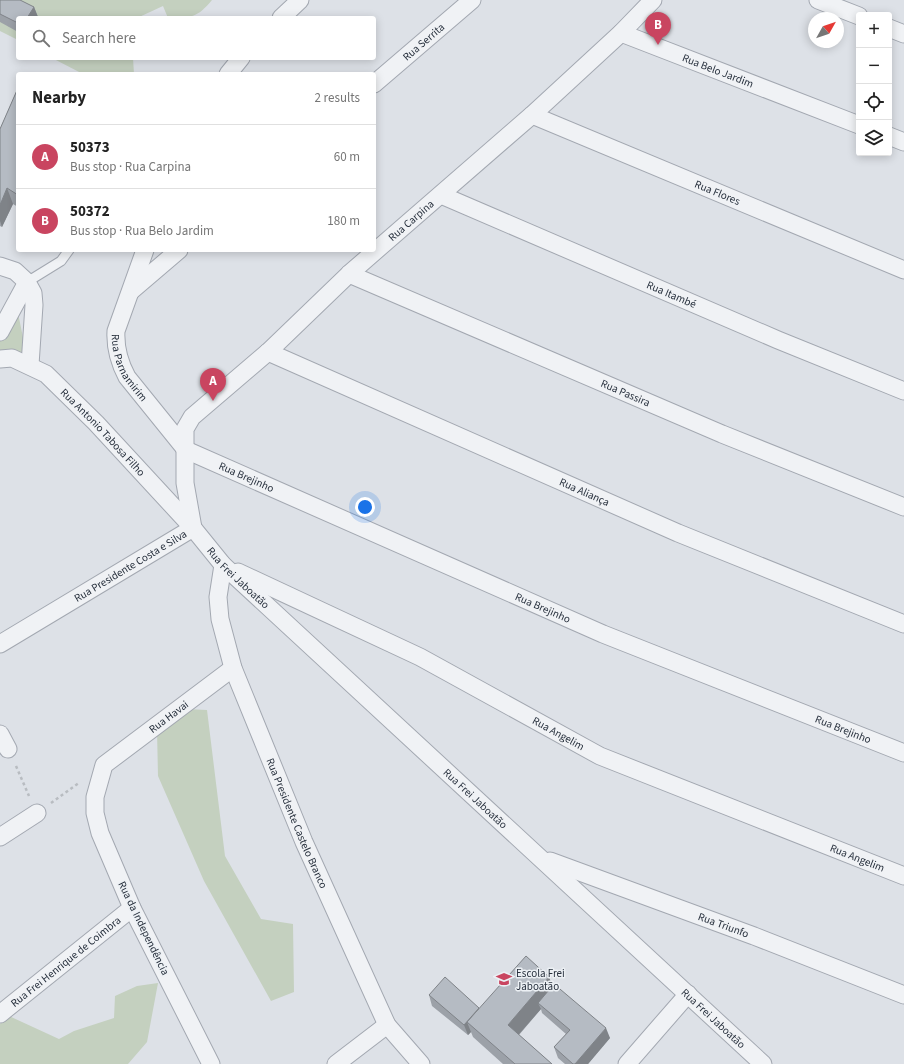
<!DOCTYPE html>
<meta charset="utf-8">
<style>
body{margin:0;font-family:"Source Sans 3",sans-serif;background:#f6f6f6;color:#222}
.controls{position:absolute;right:12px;top:12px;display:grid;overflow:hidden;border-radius:4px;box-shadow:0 2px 10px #0003}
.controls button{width:36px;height:36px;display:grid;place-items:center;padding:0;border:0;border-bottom:1px solid #e0e0e0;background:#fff;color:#222;font:20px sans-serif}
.compass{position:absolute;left:808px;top:12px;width:36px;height:36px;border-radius:50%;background:#fff;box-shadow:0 2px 10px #0003;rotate:50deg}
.you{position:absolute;left:365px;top:507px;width:14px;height:14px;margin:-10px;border:3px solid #fff;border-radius:50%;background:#1a73e8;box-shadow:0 0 0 6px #1a73e833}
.badge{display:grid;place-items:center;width:26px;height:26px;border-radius:50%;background:#c94560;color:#fff;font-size:13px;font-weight:700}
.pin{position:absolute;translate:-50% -33px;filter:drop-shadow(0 1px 2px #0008)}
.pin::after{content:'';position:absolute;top:21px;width:14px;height:12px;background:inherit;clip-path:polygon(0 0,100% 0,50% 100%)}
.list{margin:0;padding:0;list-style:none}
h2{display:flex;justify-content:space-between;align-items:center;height:52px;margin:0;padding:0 16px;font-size:17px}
h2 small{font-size:13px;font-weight:400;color:#767676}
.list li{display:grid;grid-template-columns:26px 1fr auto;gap:12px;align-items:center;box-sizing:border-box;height:64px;padding:0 16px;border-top:1px solid #e0e0e0}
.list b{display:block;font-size:15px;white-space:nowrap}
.list p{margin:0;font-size:13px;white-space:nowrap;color:#767676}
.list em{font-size:13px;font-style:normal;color:#767676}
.icon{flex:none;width:22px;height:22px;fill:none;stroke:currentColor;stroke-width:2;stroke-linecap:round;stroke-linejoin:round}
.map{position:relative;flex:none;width:904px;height:1064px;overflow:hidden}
.search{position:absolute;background:#fff;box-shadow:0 2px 10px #0003;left:16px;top:16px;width:360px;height:44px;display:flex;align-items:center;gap:10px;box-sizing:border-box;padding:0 14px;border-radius:4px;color:#767676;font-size:15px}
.panel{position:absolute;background:#fff;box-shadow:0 2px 10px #0003;left:16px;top:72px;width:360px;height:180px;border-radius:4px}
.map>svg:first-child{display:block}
.green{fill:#c4d0bf}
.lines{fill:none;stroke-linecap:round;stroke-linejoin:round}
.service-casing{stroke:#a3a8b1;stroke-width:11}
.minor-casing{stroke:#a3a8b1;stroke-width:19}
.path{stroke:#b8bcc1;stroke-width:2.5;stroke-dasharray:3 3;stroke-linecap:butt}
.service{stroke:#f0f2f5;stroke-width:9}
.minor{stroke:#f0f2f5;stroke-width:17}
.wall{fill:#9ca1a8}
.shaded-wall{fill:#7f8388}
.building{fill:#b5bbc3;stroke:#7f8388}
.labels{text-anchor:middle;stroke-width:3;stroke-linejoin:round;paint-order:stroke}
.street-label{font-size:11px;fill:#27303d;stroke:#ecf0f4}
.poi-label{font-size:11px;fill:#27303d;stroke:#ecf0f4;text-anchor:start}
</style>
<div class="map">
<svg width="904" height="1064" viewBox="0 0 904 1064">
<rect width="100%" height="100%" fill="#dde1e7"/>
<!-- green -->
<g class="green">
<path d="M0,0H212C197,18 191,18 168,18L163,6L137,18H18V40L0,31Z"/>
<path d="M52,58H133L134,74H83Z"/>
<path d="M18,313L28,362L7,350H0V341Z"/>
<path d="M186,709L207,710L225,856L261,919L293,924L294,992L271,1001L204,881L158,776L157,730Z"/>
<path d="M158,983L147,1042L128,1064H0V1024L9,1016L59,1039L74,1031L114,1018L115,996L137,986Z"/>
</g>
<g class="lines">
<defs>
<path id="service" d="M27,282L61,261L69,250"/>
<g id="minor">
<path d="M818,0L859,16"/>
<path d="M281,18L300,0"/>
<path d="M889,28L904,34"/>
<path id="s1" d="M621,33L859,125"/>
<path d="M228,74L241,58"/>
<path id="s2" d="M374,84L472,0"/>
<path id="s3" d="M532,115L904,270"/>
<path d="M889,136L904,142"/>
<path id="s4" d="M441,195L778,340L904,391"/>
<path id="s5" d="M145,250L116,331C115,348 119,362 127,377L186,450L603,634L904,753"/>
<path d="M0,266L15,271L27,282L33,293L34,305L30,365"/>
<path id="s6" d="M349,274L722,434L904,507"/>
<path d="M131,291L179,250"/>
<path d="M0,332L27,282"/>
<path id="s7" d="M268,352L678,533L904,624"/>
<path id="s8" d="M0,359L12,358L46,374L96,423L193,528L223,565L763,1064"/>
<path id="s9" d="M193,528L185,483V429L192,417L268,352L349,274L532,115L621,33L653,0"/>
<path id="s10" d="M223,565L218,597L220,619L233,668L304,842L387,1025L421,1064"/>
<path id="s11" d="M238,572L420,657L600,756L904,876"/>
<path id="s12" d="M0,644L193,528"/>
<path d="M0,734L8,749"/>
<path d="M0,837L37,813"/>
<path id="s13" d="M550,861L754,936L904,995"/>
<path id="s14" d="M0,1014L132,908"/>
<path id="s15" d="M211,1064L132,908L100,833L95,813V797L104,765L233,668"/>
<path d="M336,1064L387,1025"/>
<path d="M627,1064L688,994"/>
</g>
</defs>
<!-- service casing -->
<use href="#service" class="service-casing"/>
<!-- minor casing -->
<use href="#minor" class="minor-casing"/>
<!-- path -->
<g class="path">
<path d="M16,766L29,796"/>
<path d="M51,803L80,782"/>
</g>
<!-- service -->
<use href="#service" class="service"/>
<!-- minor -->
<use href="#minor" class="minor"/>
</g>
<!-- wall -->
<g class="wall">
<path d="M0,0L34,7L38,17L37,18H18V32L0,22Z"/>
<path d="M18,88V207L13,204L2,227L0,226V129Z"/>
<path d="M553,986L610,1038L588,1064H565L558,1058L554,1047L566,1034L542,1013L541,1009L519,1035L552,1064H503L473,1037L471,1032L468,1035L432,1006L429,995L479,1008V1009Z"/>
</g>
<!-- shaded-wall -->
<g class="shaded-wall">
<path d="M34,7L38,17L37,18H27Z"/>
<path d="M7,188L13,204L2,227L0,221V205Z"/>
<path d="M549,977L555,993L538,1003L541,1009L513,1041L508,1025Z"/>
<path d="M479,1008L482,1018L467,1022L471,1032L468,1035L464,1025Z"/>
<path d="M606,1028L610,1038L588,1064H575Z"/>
</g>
<!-- building -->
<g class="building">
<path d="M0,0H20L34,7L27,18H18V23L0,14Z"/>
<path d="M18,88V195L7,188L0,205V129Z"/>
<path d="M526,956L549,977L508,1025L552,1064H515L467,1022Z"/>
<path d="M445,977L479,1008L464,1025L429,995Z"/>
<path d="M554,984L606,1028L575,1064H573L554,1047L570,1030L538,1003Z"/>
</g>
<!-- icons -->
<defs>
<symbol id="school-bare" viewBox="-9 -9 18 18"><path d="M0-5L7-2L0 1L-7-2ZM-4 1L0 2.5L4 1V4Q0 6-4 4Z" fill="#c94560" stroke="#ecf0f4" stroke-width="2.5" paint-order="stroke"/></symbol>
</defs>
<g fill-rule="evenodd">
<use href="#school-bare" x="493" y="968" width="22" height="22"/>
</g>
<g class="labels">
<!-- street labels -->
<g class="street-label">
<text dy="4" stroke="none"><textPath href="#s2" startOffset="65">Rua Serrita</textPath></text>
<text dy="4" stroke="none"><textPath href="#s1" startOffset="104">Rua Belo Jardim</textPath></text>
<text dy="4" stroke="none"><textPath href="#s3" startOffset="201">Rua Flores</textPath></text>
<text dy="4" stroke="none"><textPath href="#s9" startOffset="408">Rua Carpina</textPath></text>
<text dy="4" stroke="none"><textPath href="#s4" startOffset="251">Rua Itambé</textPath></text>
<text dy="4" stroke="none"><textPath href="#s5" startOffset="126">Rua Parnamirim</textPath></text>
<text dy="4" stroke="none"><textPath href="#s6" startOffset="301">Rua Passira</textPath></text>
<text dy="4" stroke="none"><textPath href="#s8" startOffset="131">Rua Antonio Tabosa Filho</textPath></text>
<text dy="4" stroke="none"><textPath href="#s5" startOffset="294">Rua Brejinho</textPath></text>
<text dy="4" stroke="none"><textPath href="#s7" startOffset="346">Rua Aliança</textPath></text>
<text dy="4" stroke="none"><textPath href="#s12" startOffset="152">Rua Presidente Costa e Silva</textPath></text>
<text dy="4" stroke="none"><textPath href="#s8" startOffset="330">Rua Frei Jaboatão</textPath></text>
<text dy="4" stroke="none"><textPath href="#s5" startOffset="618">Rua Brejinho</textPath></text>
<text dy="4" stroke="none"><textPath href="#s15" startOffset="407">Rua Havai</textPath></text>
<text dy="4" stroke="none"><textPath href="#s5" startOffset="942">Rua Brejinho</textPath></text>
<text dy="4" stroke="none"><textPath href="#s11" startOffset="359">Rua Angelim</textPath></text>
<text dy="4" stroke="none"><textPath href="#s8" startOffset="654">Rua Frei Jaboatão</textPath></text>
<text dy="4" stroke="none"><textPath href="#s10" startOffset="273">Rua Presidente Castelo Branco</textPath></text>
<text dy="4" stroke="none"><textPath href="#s11" startOffset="683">Rua Angelim</textPath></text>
<text dy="4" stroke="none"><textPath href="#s13" startOffset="185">Rua Triunfo</textPath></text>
<text transform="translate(144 928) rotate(64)" y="4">Rua da Independência</text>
<text dy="4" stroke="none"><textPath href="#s14" startOffset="84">Rua Frei Henrique de Coimbra</textPath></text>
<text dy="4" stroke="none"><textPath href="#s8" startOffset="978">Rua Frei Jaboatão</textPath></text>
</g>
<!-- poi labels -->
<g class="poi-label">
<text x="516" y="977">Escola Frei<tspan x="516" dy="13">Jaboatão</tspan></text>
</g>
</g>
</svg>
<div class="controls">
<button>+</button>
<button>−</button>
<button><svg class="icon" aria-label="locate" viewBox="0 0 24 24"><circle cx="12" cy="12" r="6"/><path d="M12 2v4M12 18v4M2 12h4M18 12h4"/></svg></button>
<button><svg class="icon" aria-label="layers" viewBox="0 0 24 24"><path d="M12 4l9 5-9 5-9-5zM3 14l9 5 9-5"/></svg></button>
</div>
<svg class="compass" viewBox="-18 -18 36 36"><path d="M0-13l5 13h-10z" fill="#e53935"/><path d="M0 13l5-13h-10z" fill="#767676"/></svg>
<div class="you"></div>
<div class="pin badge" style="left:213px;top:401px">A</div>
<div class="pin badge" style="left:658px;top:45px">B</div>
<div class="search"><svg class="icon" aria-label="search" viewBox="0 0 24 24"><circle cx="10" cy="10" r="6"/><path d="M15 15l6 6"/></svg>Search here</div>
<section class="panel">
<h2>Nearby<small>2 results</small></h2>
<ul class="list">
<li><span class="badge">A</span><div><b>50373</b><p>Bus stop · Rua Carpina</p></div><em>60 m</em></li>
<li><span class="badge">B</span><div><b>50372</b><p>Bus stop · Rua Belo Jardim</p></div><em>180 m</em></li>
</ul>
</section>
</div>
